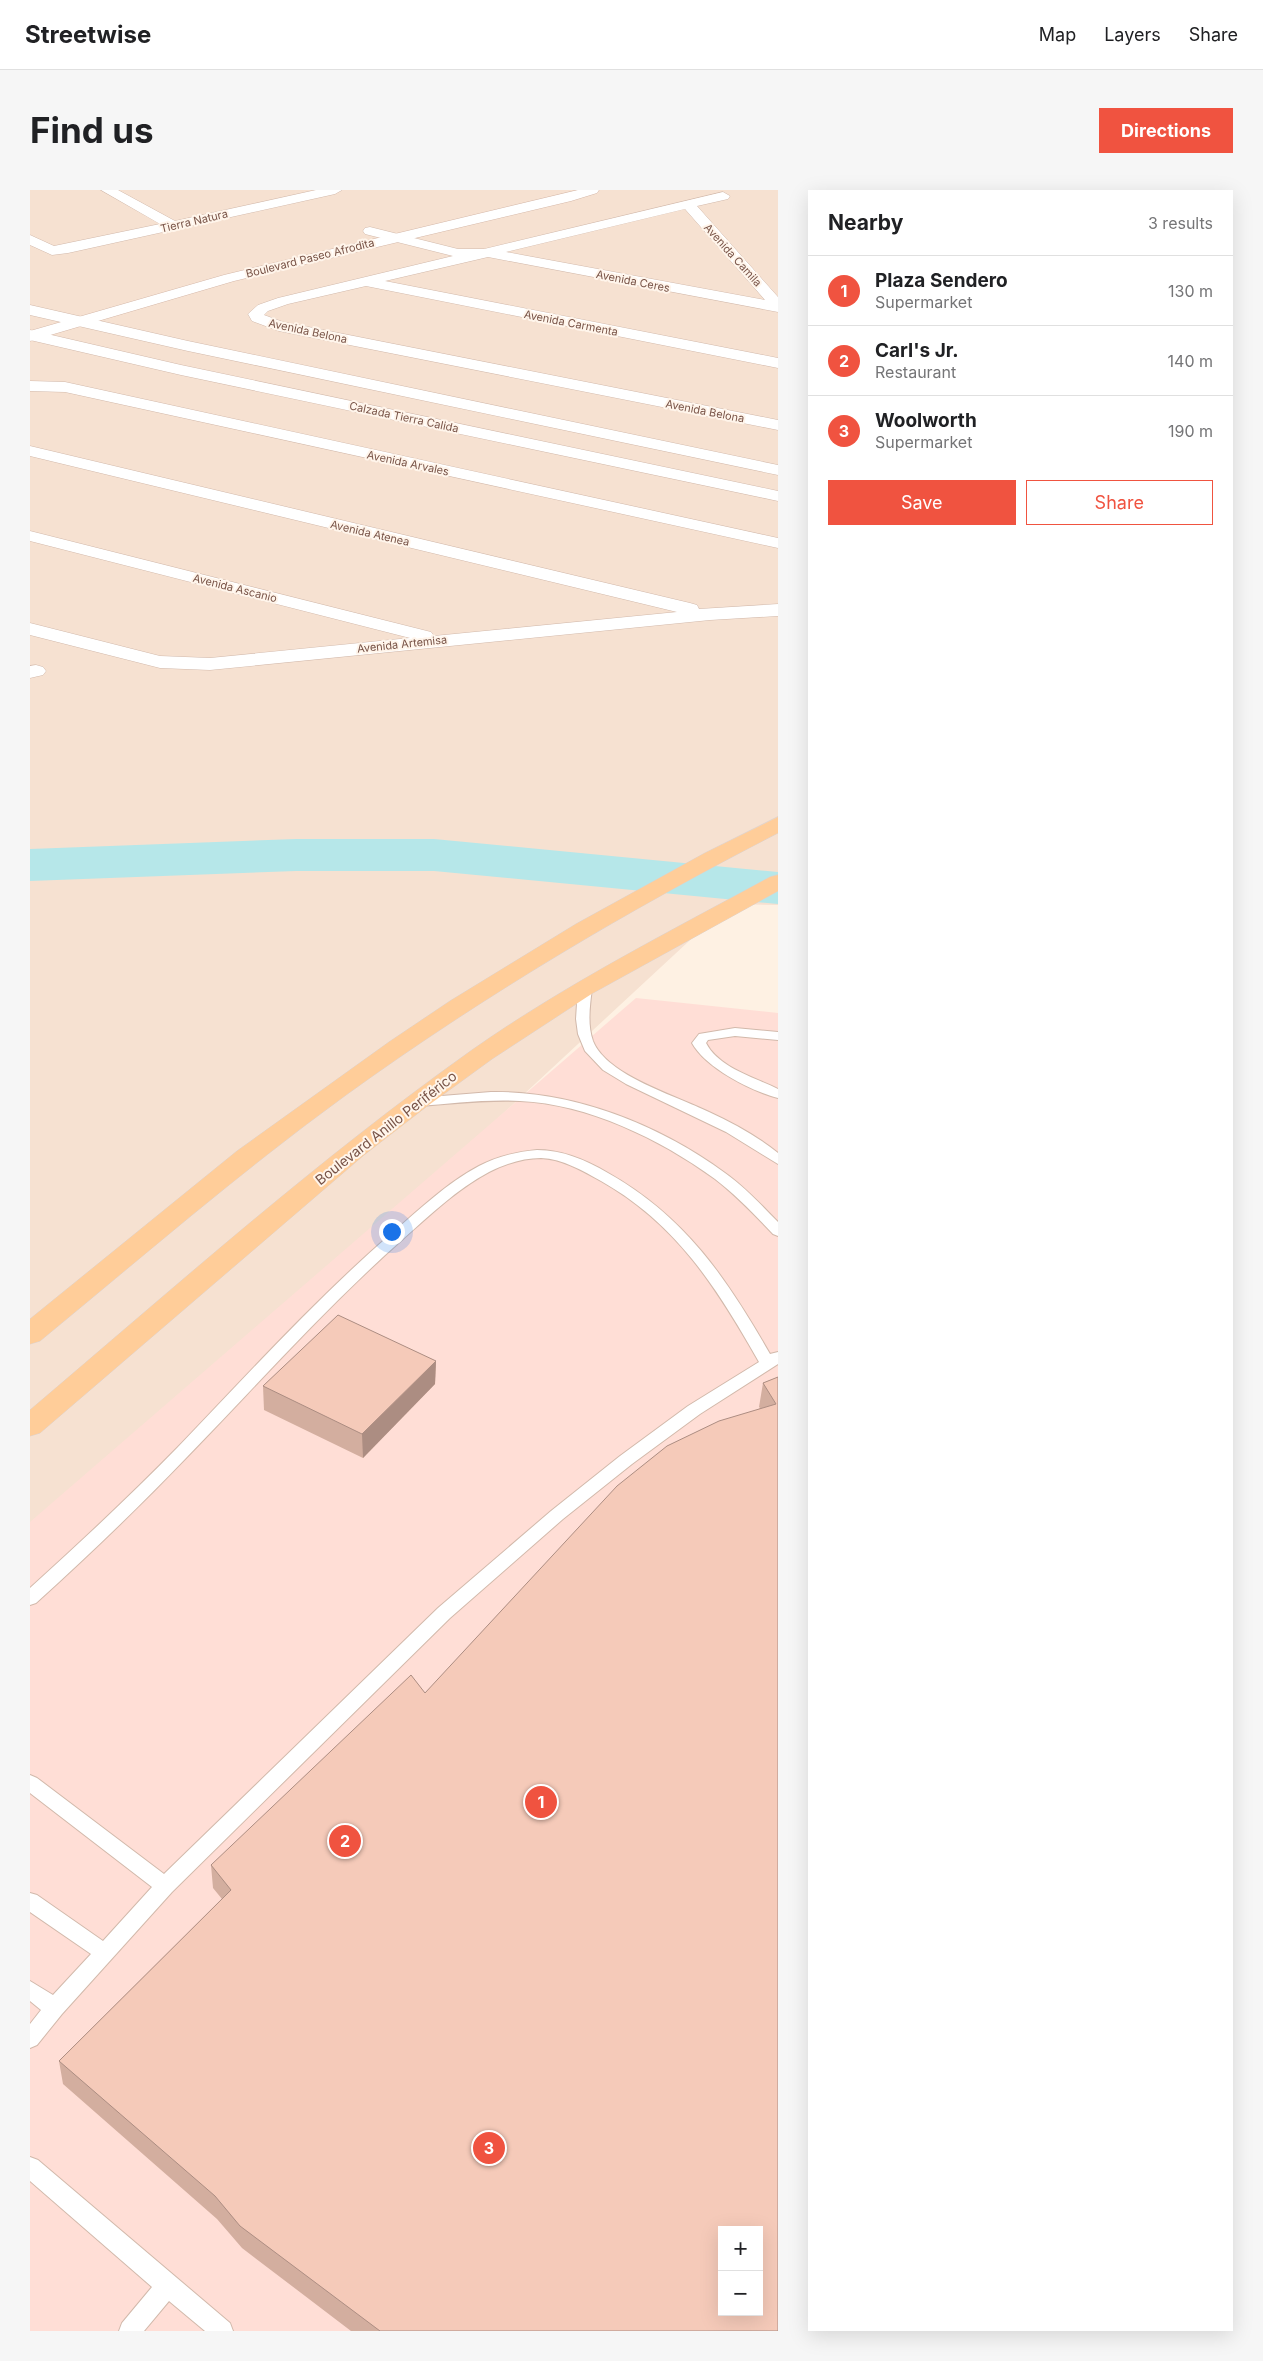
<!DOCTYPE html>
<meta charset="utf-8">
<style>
body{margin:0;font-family:Inter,sans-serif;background:#f6f6f6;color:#202124}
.controls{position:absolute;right:15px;bottom:15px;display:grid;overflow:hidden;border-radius:0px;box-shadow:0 5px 20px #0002}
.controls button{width:45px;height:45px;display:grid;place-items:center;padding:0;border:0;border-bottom:1px solid #e0e0e0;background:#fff;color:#202124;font:25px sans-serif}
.you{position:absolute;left:361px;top:1041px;width:18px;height:18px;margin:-12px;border:4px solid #fff;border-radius:50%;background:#1a73e8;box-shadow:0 0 0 8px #1a73e833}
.badge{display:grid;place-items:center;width:32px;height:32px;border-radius:50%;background:#f05340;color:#fff;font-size:16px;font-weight:700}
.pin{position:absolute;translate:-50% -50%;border:2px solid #fff;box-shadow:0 1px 5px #0006}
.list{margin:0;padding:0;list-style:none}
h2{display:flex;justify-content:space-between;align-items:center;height:65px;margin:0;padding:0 20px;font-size:21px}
h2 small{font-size:16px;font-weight:400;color:#757577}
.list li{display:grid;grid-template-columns:32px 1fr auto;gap:15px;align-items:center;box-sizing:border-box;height:70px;padding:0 20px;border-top:1px solid #e0e0e0}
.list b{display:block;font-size:19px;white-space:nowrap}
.list p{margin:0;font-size:16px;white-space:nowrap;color:#757577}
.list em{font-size:16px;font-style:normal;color:#757577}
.actions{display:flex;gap:10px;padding:15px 20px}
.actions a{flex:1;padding:11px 0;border:1px solid #f05340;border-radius:0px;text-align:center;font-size:18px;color:#f05340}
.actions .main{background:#f05340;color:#fff}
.map{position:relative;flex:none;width:748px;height:2141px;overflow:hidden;border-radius:0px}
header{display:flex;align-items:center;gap:30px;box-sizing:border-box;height:70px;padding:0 25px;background:#fff;border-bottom:1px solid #e0e0e0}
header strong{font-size:24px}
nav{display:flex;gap:28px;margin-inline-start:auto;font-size:18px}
.intro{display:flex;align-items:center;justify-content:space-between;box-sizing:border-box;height:120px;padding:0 30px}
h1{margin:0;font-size:35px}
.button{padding:12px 22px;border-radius:0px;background:#f05340;color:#fff;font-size:18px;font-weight:700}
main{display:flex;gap:30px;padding:0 30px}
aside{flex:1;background:#fff;border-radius:0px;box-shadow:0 5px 20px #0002}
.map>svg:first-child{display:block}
.residential{fill:#f6e1d1}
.commercial{fill:#ffded6;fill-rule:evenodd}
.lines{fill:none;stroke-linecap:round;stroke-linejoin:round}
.river{fill:#b6e7e9;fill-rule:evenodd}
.lane-casing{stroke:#d2b9ab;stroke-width:2}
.street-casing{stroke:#d2b9ab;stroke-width:1}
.secondary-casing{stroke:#d5b8a9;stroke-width:1}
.primary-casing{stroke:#dcd2cf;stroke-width:1}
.lane{fill:#fff;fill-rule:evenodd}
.street{fill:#fff;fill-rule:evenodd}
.secondary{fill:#fff;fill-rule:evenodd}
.primary{fill:#ffcd99;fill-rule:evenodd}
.wall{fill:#d3ae9f}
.shaded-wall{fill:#ac8d82}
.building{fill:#f5cab9;stroke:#ac8d82;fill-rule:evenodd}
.labels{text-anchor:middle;stroke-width:4;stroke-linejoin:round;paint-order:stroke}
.far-street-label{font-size:11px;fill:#785347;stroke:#fff5eb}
.street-label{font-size:14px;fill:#785347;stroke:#fff5eb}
</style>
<header>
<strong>Streetwise</strong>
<nav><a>Map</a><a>Layers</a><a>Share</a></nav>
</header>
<div class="intro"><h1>Find us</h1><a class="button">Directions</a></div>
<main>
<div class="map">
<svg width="748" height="2141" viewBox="0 0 748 2141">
<rect width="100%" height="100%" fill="#fef1e3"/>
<!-- residential -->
<path class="residential" d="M0,0H748V715L699,714L0,1362Z"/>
<!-- commercial -->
<path class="commercial" d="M606,808L748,823V2141H0V1332ZM692,2040H729V2122H692Z"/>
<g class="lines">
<!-- river -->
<path class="river" d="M266,649H404L748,682V714L404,681H266L0,691V659Z"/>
<defs>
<g id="lane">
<path d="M555,794L562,798C560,815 557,834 563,851C577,886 647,906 679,922C703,933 727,946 748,963V974L696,942L596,894L573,880L555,861L548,844L546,829L548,798Z"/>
<path d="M705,838L748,842V850L705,846L678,850L676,853C689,878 724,887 748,899V908C721,901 676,878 662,853L669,844Z"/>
<path d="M461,902C544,901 628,934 695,983C715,997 731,1015 748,1032V1046L743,1044C725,1025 706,1005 685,989C630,949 558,914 490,911C455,909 421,914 387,916L380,912L387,908Z"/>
<path d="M507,960C533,960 556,970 578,983C656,1027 697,1089 740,1164L748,1162V1174L670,1224L602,1274L533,1329L420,1428L142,1702L32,1824L7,1855L0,1858V1834L11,1820L0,1811V1791L23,1805L61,1764L0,1722V1703L7,1705L73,1751L122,1697L0,1603V1585L7,1588L134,1684L408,1418L521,1321L590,1266L658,1216L729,1172C687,1098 647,1034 571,991C553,981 533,969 511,968C493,968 475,974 459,982C427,999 400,1025 373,1049C296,1117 228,1194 156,1268C108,1318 58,1366 6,1413L0,1415V1398C51,1352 100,1306 148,1257C218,1184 286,1109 362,1043C390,1019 417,993 449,976C468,966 486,962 507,960Z"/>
<path d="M0,1967L8,1970L200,2133L203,2141H175L139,2111L114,2141H89L92,2133L122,2097L0,1991Z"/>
</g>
<g id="street">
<path d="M71,0H88L145,31L286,0H312L305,4L38,63L22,65L0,55V45L24,56L130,34Z"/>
<path d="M693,2L700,6L698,9L667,16L748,107V122L458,67L355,91L748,168V178L336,96L258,114L238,121L234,125L253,132L748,230V240L249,141L222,131L218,124L228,115L248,108L423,66L335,44L333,41L335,38L340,37L428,59H454ZM655,19L735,110L476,62Z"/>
<path d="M0,115L158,151L748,275V285L158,161L0,125Z"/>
<path d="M0,140L151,175L748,301V311L151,185L0,150Z"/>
<path d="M0,191L35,192L748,348V358L35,202L0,201Z"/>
<path d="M0,256L660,413L667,415L669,419L748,414V426L680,430L180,480L130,478L0,445V433L130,466L180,468L380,448L0,351V341L401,442L404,446L647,422L0,266Z"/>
<path d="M6,475L13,477L16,481L13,485L0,488V476Z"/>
</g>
<path id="secondary" d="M548,0H569L567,3L541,11L204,91L0,151V141L194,85Z"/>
<g id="primary">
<path d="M748,627V643C598,720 453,806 316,905C210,982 111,1068 10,1151L0,1154V1129L207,961L359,852L420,811L546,734L675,663Z"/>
<path d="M748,685V701L563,803L462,869L396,917L334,965L10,1243L0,1246V1220C145,1097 287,970 442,860C536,794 639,742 740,687Z"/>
</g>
</defs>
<!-- lane casing -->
<use href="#lane" class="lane-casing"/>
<!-- street casing -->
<use href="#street" class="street-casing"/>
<!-- secondary casing -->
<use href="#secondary" class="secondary-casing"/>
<!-- primary casing -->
<use href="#primary" class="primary-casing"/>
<!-- lane -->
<use href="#lane" class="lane"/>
<!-- street -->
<use href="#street" class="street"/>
<!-- secondary -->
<use href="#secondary" class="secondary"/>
<!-- primary -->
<use href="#primary" class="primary"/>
</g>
<!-- wall -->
<g class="wall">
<path d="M406,1171L405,1194L333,1268L234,1220L233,1196Z"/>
<path d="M748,1187V2141H321L212,2058L187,2029L33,1894L29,1871L192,1709L183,1698L181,1675L395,1503L730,1218L729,1217L733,1193Z"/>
</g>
<!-- shaded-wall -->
<path class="shaded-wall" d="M406,1171L405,1194L333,1268L332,1244Z"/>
<!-- building -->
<g class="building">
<path d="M308,1125L406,1171L332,1244L233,1196Z"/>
<path d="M748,1187V2141H350L210,2036L185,2006L29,1871L201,1700L181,1675L381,1485L395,1503L587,1296L637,1256L689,1231L746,1214L733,1193ZM692,2040H729V2122H692Z"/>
</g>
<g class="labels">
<!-- far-street labels -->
<g class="far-street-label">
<text transform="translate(164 31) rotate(-13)" y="4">Tierra Natura</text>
<text transform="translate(703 65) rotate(48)" y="4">Avenida Camila</text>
<text transform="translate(280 68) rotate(-14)" y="4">Boulevard Paseo Afrodita</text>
<text transform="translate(603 91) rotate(11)" y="4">Avenida Ceres</text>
<text transform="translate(541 133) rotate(11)" y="4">Avenida Carmenta</text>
<text transform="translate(278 141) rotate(12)" y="4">Avenida Belona</text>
<text transform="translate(675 221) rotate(11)" y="4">Avenida Belona</text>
<text transform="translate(374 227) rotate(12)" y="4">Calzada Tierra Calida</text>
<text transform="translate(378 273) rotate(12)" y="4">Avenida Arvales</text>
<text transform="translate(340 343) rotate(13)" y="4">Avenida Atenea</text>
<text transform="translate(205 398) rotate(14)" y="4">Avenida Ascanio</text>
<text transform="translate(372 454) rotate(-6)" y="4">Avenida Artemisa</text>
</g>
<!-- street labels -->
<g class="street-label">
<text transform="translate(356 938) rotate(-38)" y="5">Boulevard Anillo Periférico</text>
</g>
</g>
</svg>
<div class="controls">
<button>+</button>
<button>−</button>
</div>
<div class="you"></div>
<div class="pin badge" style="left:511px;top:1612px">1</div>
<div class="pin badge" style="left:315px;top:1651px">2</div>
<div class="pin badge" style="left:459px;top:1958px">3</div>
</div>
<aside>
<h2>Nearby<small>3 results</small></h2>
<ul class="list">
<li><span class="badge">1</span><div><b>Plaza Sendero</b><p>Supermarket</p></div><em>130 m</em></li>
<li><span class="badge">2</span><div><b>Carl's Jr.</b><p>Restaurant</p></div><em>140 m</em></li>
<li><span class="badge">3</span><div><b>Woolworth</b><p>Supermarket</p></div><em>190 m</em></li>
</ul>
<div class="actions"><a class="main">Save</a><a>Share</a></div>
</aside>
</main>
